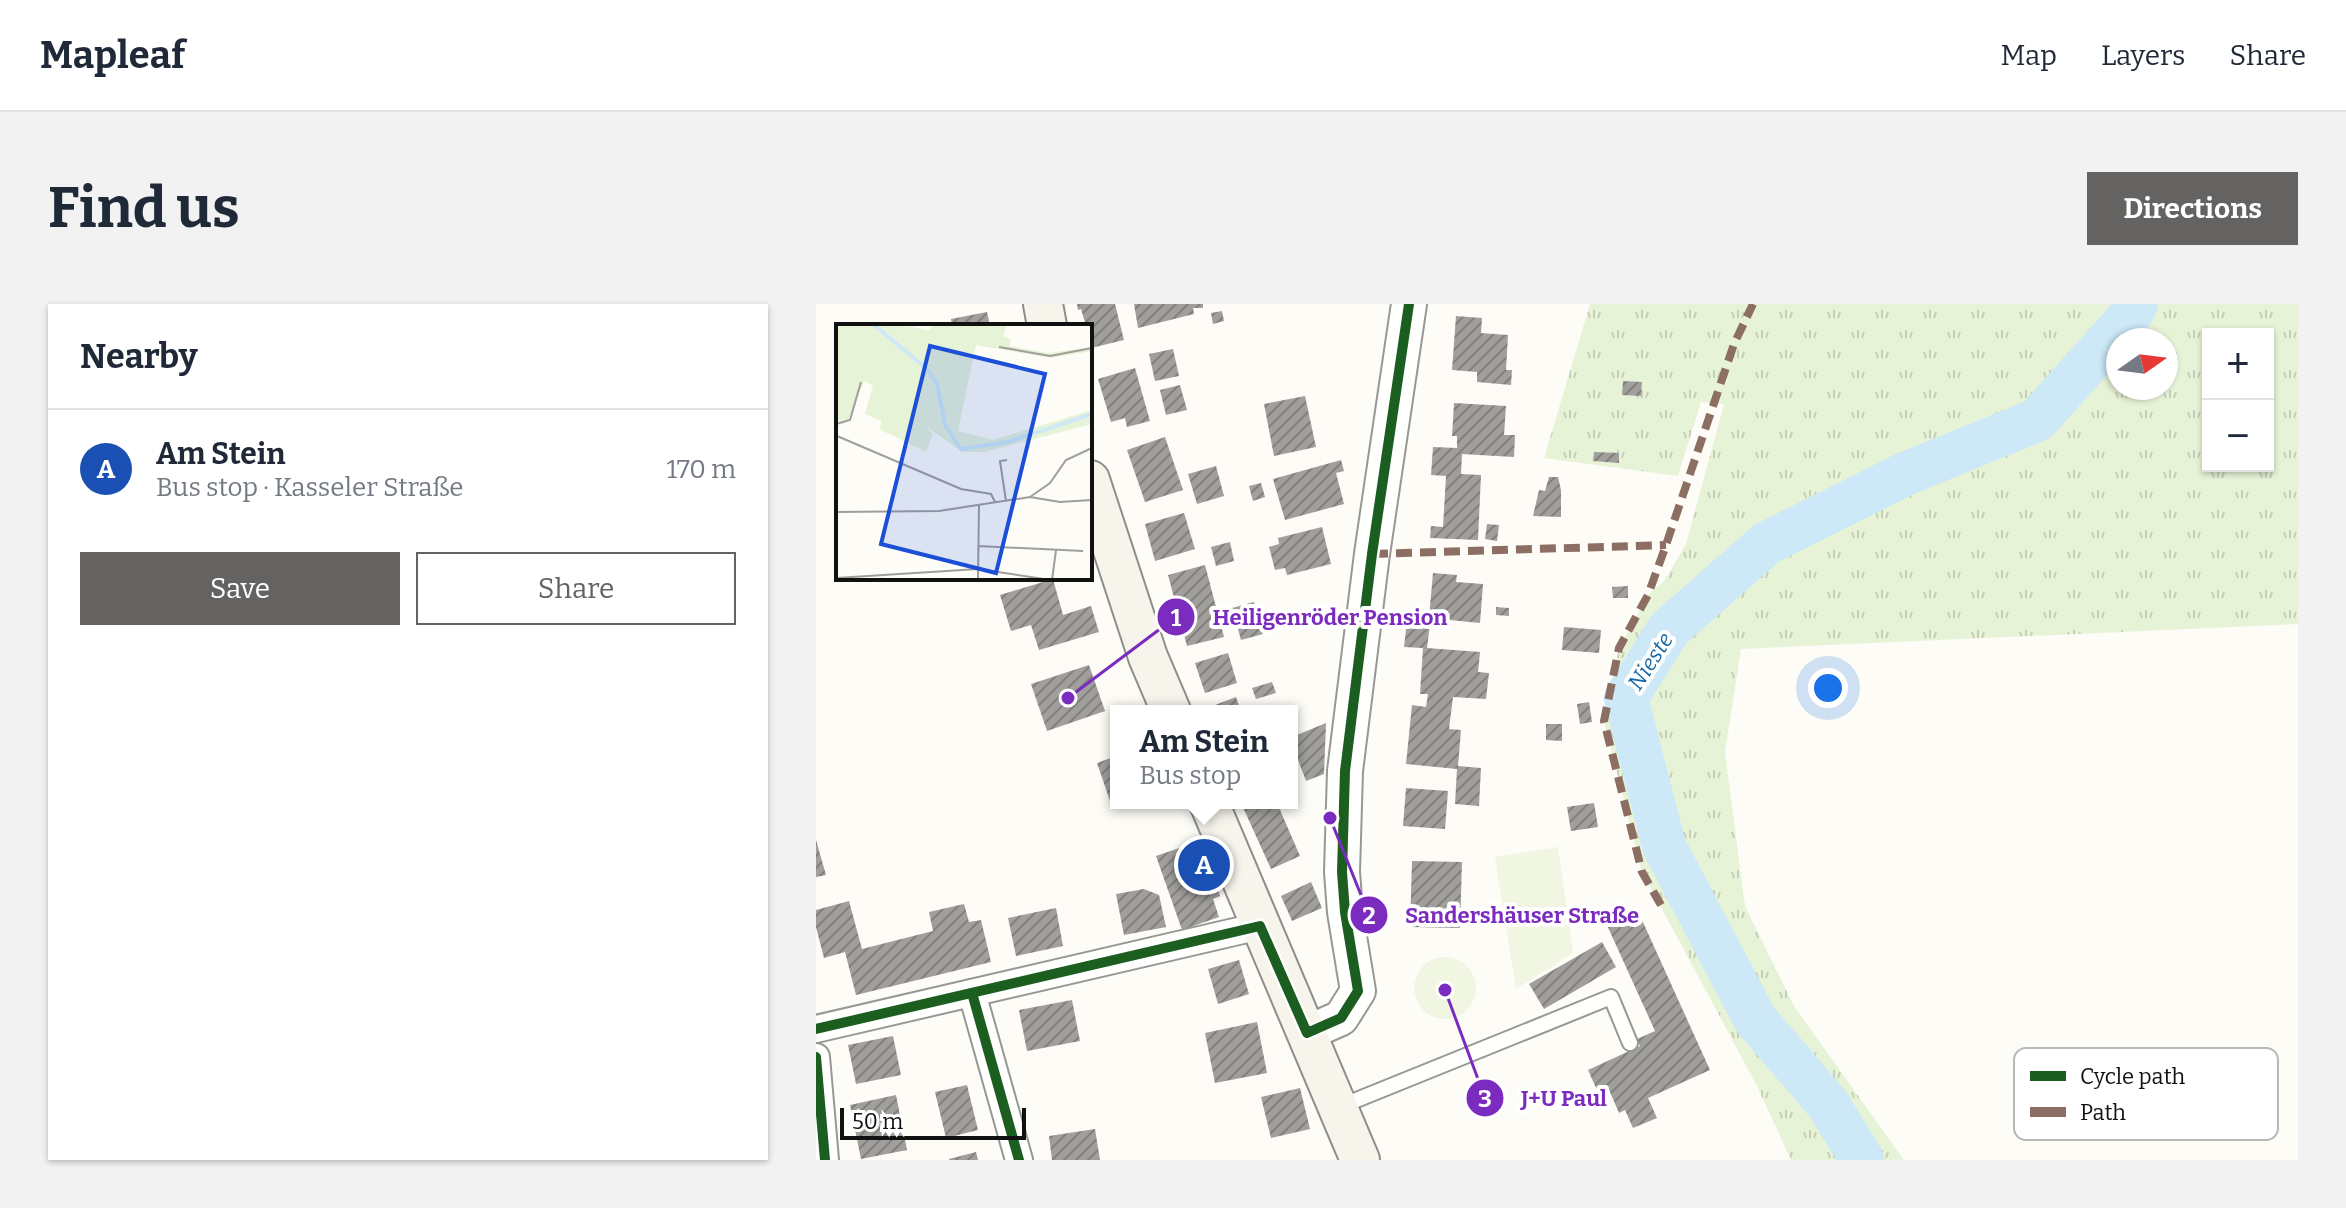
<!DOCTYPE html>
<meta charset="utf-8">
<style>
body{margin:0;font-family:Bitter,serif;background:#f2f2f3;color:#1f2937}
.controls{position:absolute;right:24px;top:24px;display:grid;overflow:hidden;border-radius:0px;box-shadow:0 2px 6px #0004}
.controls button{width:72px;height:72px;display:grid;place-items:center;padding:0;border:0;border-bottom:2px solid #e0e1e3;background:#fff;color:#1f2937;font:40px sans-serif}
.compass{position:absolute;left:1290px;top:24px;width:72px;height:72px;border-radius:50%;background:#fff;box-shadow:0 2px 6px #0004;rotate:76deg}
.scale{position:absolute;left:24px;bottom:20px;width:186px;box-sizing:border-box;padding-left:8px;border:4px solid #111;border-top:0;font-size:22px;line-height:28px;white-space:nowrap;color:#111;-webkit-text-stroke:6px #fff;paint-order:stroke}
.you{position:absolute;left:1012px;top:384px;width:28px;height:28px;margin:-20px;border:6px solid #fff;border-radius:50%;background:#1a73e8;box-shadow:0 0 0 12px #1a73e833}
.badge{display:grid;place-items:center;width:52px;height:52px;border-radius:50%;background:#646362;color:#fff;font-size:26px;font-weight:700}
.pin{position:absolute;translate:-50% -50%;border:4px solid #fff;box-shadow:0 2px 8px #0006}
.popup{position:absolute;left:294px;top:401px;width:188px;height:104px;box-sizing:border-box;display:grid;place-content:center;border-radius:0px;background:#fff;filter:drop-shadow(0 2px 6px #0005);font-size:26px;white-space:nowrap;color:#747a83}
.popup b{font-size:30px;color:#1f2937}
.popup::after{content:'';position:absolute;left:50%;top:100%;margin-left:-16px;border:16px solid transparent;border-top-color:#fff}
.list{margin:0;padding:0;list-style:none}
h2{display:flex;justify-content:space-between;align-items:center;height:104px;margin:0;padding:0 32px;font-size:34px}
h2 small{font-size:26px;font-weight:400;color:#747a83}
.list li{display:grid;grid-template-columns:52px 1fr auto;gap:24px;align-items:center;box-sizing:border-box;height:120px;padding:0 32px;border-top:2px solid #e0e1e3}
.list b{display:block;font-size:30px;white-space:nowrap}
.list p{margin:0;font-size:26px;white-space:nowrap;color:#747a83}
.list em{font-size:26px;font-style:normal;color:#747a83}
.actions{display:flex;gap:16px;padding:24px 32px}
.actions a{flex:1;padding:18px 0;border:2px solid #646362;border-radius:0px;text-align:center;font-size:28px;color:#646362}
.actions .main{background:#646362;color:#fff}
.map{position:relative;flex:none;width:1482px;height:856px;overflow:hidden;border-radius:0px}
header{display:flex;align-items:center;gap:48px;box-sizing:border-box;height:112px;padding:0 40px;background:#fff;border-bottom:2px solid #e0e1e3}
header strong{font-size:38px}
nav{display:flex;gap:44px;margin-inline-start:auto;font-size:28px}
.intro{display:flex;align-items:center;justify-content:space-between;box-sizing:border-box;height:192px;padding:0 48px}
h1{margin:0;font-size:56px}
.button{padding:20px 36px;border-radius:0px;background:#646362;color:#fff;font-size:28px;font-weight:700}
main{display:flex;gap:48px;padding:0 48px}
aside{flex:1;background:#fff;border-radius:0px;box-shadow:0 2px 6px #0004}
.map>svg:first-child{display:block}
.grass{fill:url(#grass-tufts);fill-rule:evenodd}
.pitch{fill:#f0f6e1}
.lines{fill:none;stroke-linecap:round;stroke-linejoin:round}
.river{stroke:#cde8f7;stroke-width:44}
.building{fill:url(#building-hatch)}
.service-casing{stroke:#979795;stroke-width:18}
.minor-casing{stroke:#979795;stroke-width:30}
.tertiary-casing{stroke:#979795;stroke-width:38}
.secondary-casing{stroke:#8e8d8b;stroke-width:42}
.service{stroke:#fffffe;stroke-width:14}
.minor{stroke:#fffffe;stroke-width:26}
.tertiary{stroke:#fffffe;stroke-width:34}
.secondary{stroke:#f6f4eb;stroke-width:38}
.quiet{stroke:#8d6e63;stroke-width:8;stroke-dasharray:16 8;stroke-linecap:butt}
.cycleway-casing{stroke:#fff;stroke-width:15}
.cycleway{stroke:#1b5e20;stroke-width:10}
.labels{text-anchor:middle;stroke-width:8;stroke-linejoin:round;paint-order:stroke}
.water-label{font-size:22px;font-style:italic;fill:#1768a6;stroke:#fff}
.inset-river{fill:none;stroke:#cde8f7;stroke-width:4}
.inset-road{fill:none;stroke:#9f9e9b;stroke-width:2}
.view{fill:#1d4ed8;fill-opacity:0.15;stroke:#1d4ed8;stroke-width:4}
.inset-edge{fill:none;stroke:#111;stroke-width:4}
.key{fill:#fff;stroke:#b8b8b8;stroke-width:2}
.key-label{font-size:22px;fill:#111}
.leader{fill:none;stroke:#7b2cbf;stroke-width:3}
.callout-dot{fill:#7b2cbf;stroke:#fff;stroke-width:3}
.mark-label{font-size:24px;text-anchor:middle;font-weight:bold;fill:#fff}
.callout-label{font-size:22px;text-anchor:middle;font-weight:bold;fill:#7b2cbf;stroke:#fff;stroke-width:8;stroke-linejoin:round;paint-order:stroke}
</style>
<header>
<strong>Mapleaf</strong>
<nav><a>Map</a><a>Layers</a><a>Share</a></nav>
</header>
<div class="intro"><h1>Find us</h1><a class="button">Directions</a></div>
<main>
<aside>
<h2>Nearby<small></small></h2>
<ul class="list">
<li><span class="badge" style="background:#1a4fb4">A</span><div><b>Am Stein</b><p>Bus stop · Kasseler Straße</p></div><em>170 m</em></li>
</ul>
<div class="actions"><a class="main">Save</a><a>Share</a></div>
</aside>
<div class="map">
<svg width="1482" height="856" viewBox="0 0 1482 856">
<defs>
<pattern id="grass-tufts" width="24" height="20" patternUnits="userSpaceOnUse" patternTransform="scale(2)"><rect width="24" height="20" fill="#e7f3d7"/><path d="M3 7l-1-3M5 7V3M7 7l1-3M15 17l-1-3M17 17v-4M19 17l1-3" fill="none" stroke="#c5cfb8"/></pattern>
<pattern id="building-hatch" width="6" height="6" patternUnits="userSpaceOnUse" patternTransform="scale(2)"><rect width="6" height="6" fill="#a19f9c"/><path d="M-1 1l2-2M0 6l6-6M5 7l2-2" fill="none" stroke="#82807e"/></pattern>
</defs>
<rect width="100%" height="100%" fill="#fdfcf7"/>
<!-- grass -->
<path class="grass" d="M774,0H1482V320L925,345L909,448L929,602L978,702L1088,856H975L940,780L826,568L788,417L803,344L832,291L849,276L870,240L908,100L885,98L862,172L728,154ZM1392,30H1452V162H1392ZM1302,36H1350V84H1302Z"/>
<!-- pitch -->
<g class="pitch">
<path d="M742,543L757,649L700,685L679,553Z"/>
<circle cx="629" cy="684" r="31"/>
</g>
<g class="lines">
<!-- river -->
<path class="river" d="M1046,856L1012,800L939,715L848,542L810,394L853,325L951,239L1089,170L1221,116L1311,16L1320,0"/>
</g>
<!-- building -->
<g class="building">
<path d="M261,0H299L308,36L275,44L274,22H270L265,5L262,6Z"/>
<path d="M318,0H387V4H377L378,10L322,24Z"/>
<path d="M406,7L408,17L397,20L395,9Z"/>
<path d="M171,8L174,22H136L135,15Z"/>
<path d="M640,12L666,14L665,29L692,31L690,66H696L695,81L661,78V68L636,66Z"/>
<path d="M357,45L363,72L339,77L333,50Z"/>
<path d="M319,64L334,117L311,123L309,114L295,118L282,75Z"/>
<path d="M807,77L826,78L825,92L806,91Z"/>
<path d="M364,81L371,106L350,111L344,86Z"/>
<path d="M489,92L500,143L458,152L448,100Z"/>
<path d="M638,99L690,102L688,131H699L698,153L646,150L645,170L665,171L662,236L614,234L615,222L627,223L630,172L615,171L617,143L641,144V132H636Z"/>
<path d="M349,133L367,186L329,198L311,146Z"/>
<path d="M778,148L803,149V159L777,157Z"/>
<path d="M525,156L528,167L520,169L528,200L469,216L457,175Z"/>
<path d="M400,162L408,192L381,200L372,170Z"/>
<path d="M733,173H742L745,186V213L717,212L723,186L729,187Z"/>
<path d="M445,179L449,193L437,197L433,182Z"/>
<path d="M368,209L379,245L339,257L329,220Z"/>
<path d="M671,220L683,221L681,237L669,235Z"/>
<path d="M506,223L515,260L471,271L469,264L459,266L453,243L463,240L462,234Z"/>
<path d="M414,238L418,257L400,262L395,243Z"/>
<path d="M389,261L408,333L371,342L352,271Z"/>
<path d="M617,269L641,271L640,278L667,280L664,319L613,314Z"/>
<path d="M237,275L247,311L275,302L283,328L223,346L215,321L195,327L184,291Z"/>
<path d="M812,282V294H797L796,283Z"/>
<path d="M438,298L447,330L425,336L416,304Z"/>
<path d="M680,303L693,304V312L680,311Z"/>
<path d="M591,317L614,320L611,344L664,348L662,368L673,369L670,395L637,393L633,425L645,426L642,462L665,464L663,502L639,500L641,465L590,460L596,401L610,403L612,390H604L607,344L588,343Z"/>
<path d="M748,323L785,326L783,349L746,346Z"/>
<path d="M412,349L421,379L389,389L379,359Z"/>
<path d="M273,361L289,407L231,427L215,380Z"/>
<path d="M456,378L460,389L440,395L436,384Z"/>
<path d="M420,393L425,407H392L391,404Z"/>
<path d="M773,398L776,418L764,420L761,400Z"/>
<path d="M510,419L508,470L490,477L476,440V433Z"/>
<path d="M730,420H746V437L730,436Z"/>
<path d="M300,452V494L294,497L281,459Z"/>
<path d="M590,484L632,487L629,525L587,522Z"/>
<path d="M425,499H461L484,552L455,565Z"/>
<path d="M778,499L782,523L755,527L751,503Z"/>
<path d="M0,536L10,571L0,573Z"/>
<path d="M378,539L392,580L399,577L404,592L397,595L403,613L366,626L340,552Z"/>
<path d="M596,557L646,558L644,624L594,623Z"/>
<path d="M495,578L506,604L476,617L465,592Z"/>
<path d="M328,585L343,591L350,623L308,631L300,590Z"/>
<path d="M33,597L46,645L117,627L113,608L148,600L153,618L165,616L175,658L40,691L29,648L8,654L0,623V606Z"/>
<path d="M240,604L247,642L200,652L192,614Z"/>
<path d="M821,605L894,766L832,794L841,814L817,824L809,806L803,809L791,781L781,786L772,766L824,742L821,735L839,727L790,619Z"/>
<path d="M786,638L800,663L728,705L713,680Z"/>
<path d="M423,656L433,690L402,700L392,665Z"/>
<path d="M256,696L264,737L211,747L203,706Z"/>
<path d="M441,718L451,769L399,779L389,729Z"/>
<path d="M77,732L85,771L40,780L32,741Z"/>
<path d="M151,781L162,826L130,834L119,788Z"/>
<path d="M484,784L494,825L455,834L445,793Z"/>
<path d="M80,791L91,846L45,855L34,801Z"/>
<path d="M279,825L284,856H236L233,832Z"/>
<path d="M160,848L162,856H133V855Z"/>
</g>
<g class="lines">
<defs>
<path id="service" d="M523,803L795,693L814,739"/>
<g id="minor">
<path d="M156,689L203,856"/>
<path d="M0,725L444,622"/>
<path d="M0,753L9,856"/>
</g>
<path id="tertiary" d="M491,729L525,714L542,687L529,608L526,568L529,467L556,250L593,0"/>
<g id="secondary">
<path d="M227,0L231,22"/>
<path d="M274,176L332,353L355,407"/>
<path d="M393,499L544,856"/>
</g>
</defs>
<!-- service casing -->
<use href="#service" class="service-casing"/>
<!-- minor casing -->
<use href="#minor" class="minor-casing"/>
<!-- tertiary casing -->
<use href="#tertiary" class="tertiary-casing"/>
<!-- secondary casing -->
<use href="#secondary" class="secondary-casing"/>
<!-- service -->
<use href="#service" class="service"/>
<!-- minor -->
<use href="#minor" class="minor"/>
<!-- tertiary -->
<use href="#tertiary" class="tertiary"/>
<!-- secondary -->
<use href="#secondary" class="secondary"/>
<!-- quiet -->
<g class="quiet">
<path d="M556,250L850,241"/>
<path d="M845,601L826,568L788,417L803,344L832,291L850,241L918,40L937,0"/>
</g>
<defs>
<g id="cycleway">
<path d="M156,689L203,856"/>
<path d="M0,725L444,622L491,729L525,714L542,687L529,608L526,568L529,467L556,250L593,0"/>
<path d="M0,753L9,856"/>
</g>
</defs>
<!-- cycleway casing -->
<use href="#cycleway" class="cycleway-casing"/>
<!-- cycleway -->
<use href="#cycleway" class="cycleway"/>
</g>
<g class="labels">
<!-- water labels -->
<g class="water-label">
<text transform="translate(834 357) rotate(-57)" y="8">Nieste</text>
</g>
</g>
<!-- overview -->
<g transform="translate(20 20)">
<rect width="256" height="256" fill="#fdfcf7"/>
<path d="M0,0H64L93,7L97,0H171L167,12L175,16L173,22L213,29L256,23V27L215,34L140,21L122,107L157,116L256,86V100L148,128H127L89,102L97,110L90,128L43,105L46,97L29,90L37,61L28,57L12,97L5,101L0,91Z" fill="#e7f3d7"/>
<path class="inset-river" d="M37,0L91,45L101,60L109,101L125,125L172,118L256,90"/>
<path class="inset-road" d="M163,23L214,32L256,24M0,100L14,96L25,58M1,112L125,165L155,170L159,178M194,173L214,159L230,136L256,124M170,177L164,137L171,136M0,188L103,187L194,173L224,178L256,176M142,222L247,227M0,254L142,245L214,256M142,256L143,181M216,256L220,226"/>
<path class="view" d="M94,22L209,50L160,249L45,220Z"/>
<rect width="256" height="256" class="inset-edge"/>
</g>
<!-- legend -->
<rect x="1198" y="744" width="264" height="92" rx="12" class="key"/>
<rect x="1214" y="767" width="36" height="10" fill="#1b5e20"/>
<rect x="1214" y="803" width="36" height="10" fill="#8d6e63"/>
<g class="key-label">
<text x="1264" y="780">Cycle path</text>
<text x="1264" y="816">Path</text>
</g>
<!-- callouts -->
<path class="leader" d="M252 394L360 313M514 514L553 611M629 686L669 794"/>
<g class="callout-dot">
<circle cx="252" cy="394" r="8"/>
<circle cx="514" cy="514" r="8"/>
<circle cx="629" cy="686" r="8"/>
<circle cx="360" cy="313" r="20"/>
<circle cx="553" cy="611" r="20"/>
<circle cx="669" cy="794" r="20"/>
</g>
<g class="mark-label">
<text x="360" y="322">1</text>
<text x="553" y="620">2</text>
<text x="669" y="803">3</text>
</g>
<g class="callout-label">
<text x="514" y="321">Heiligenröder Pension</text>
<text x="706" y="619">Sandershäuser Straße</text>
<text x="748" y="802">J+U Paul</text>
</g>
</svg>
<div class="controls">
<button>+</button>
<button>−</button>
</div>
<svg class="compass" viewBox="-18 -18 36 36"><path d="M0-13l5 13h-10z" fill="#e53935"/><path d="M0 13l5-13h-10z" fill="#747a83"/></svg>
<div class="scale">50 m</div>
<div class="you"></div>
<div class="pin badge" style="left:388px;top:561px;background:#1a4fb4">A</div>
<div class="popup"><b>Am Stein</b>Bus stop</div>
</div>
</main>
